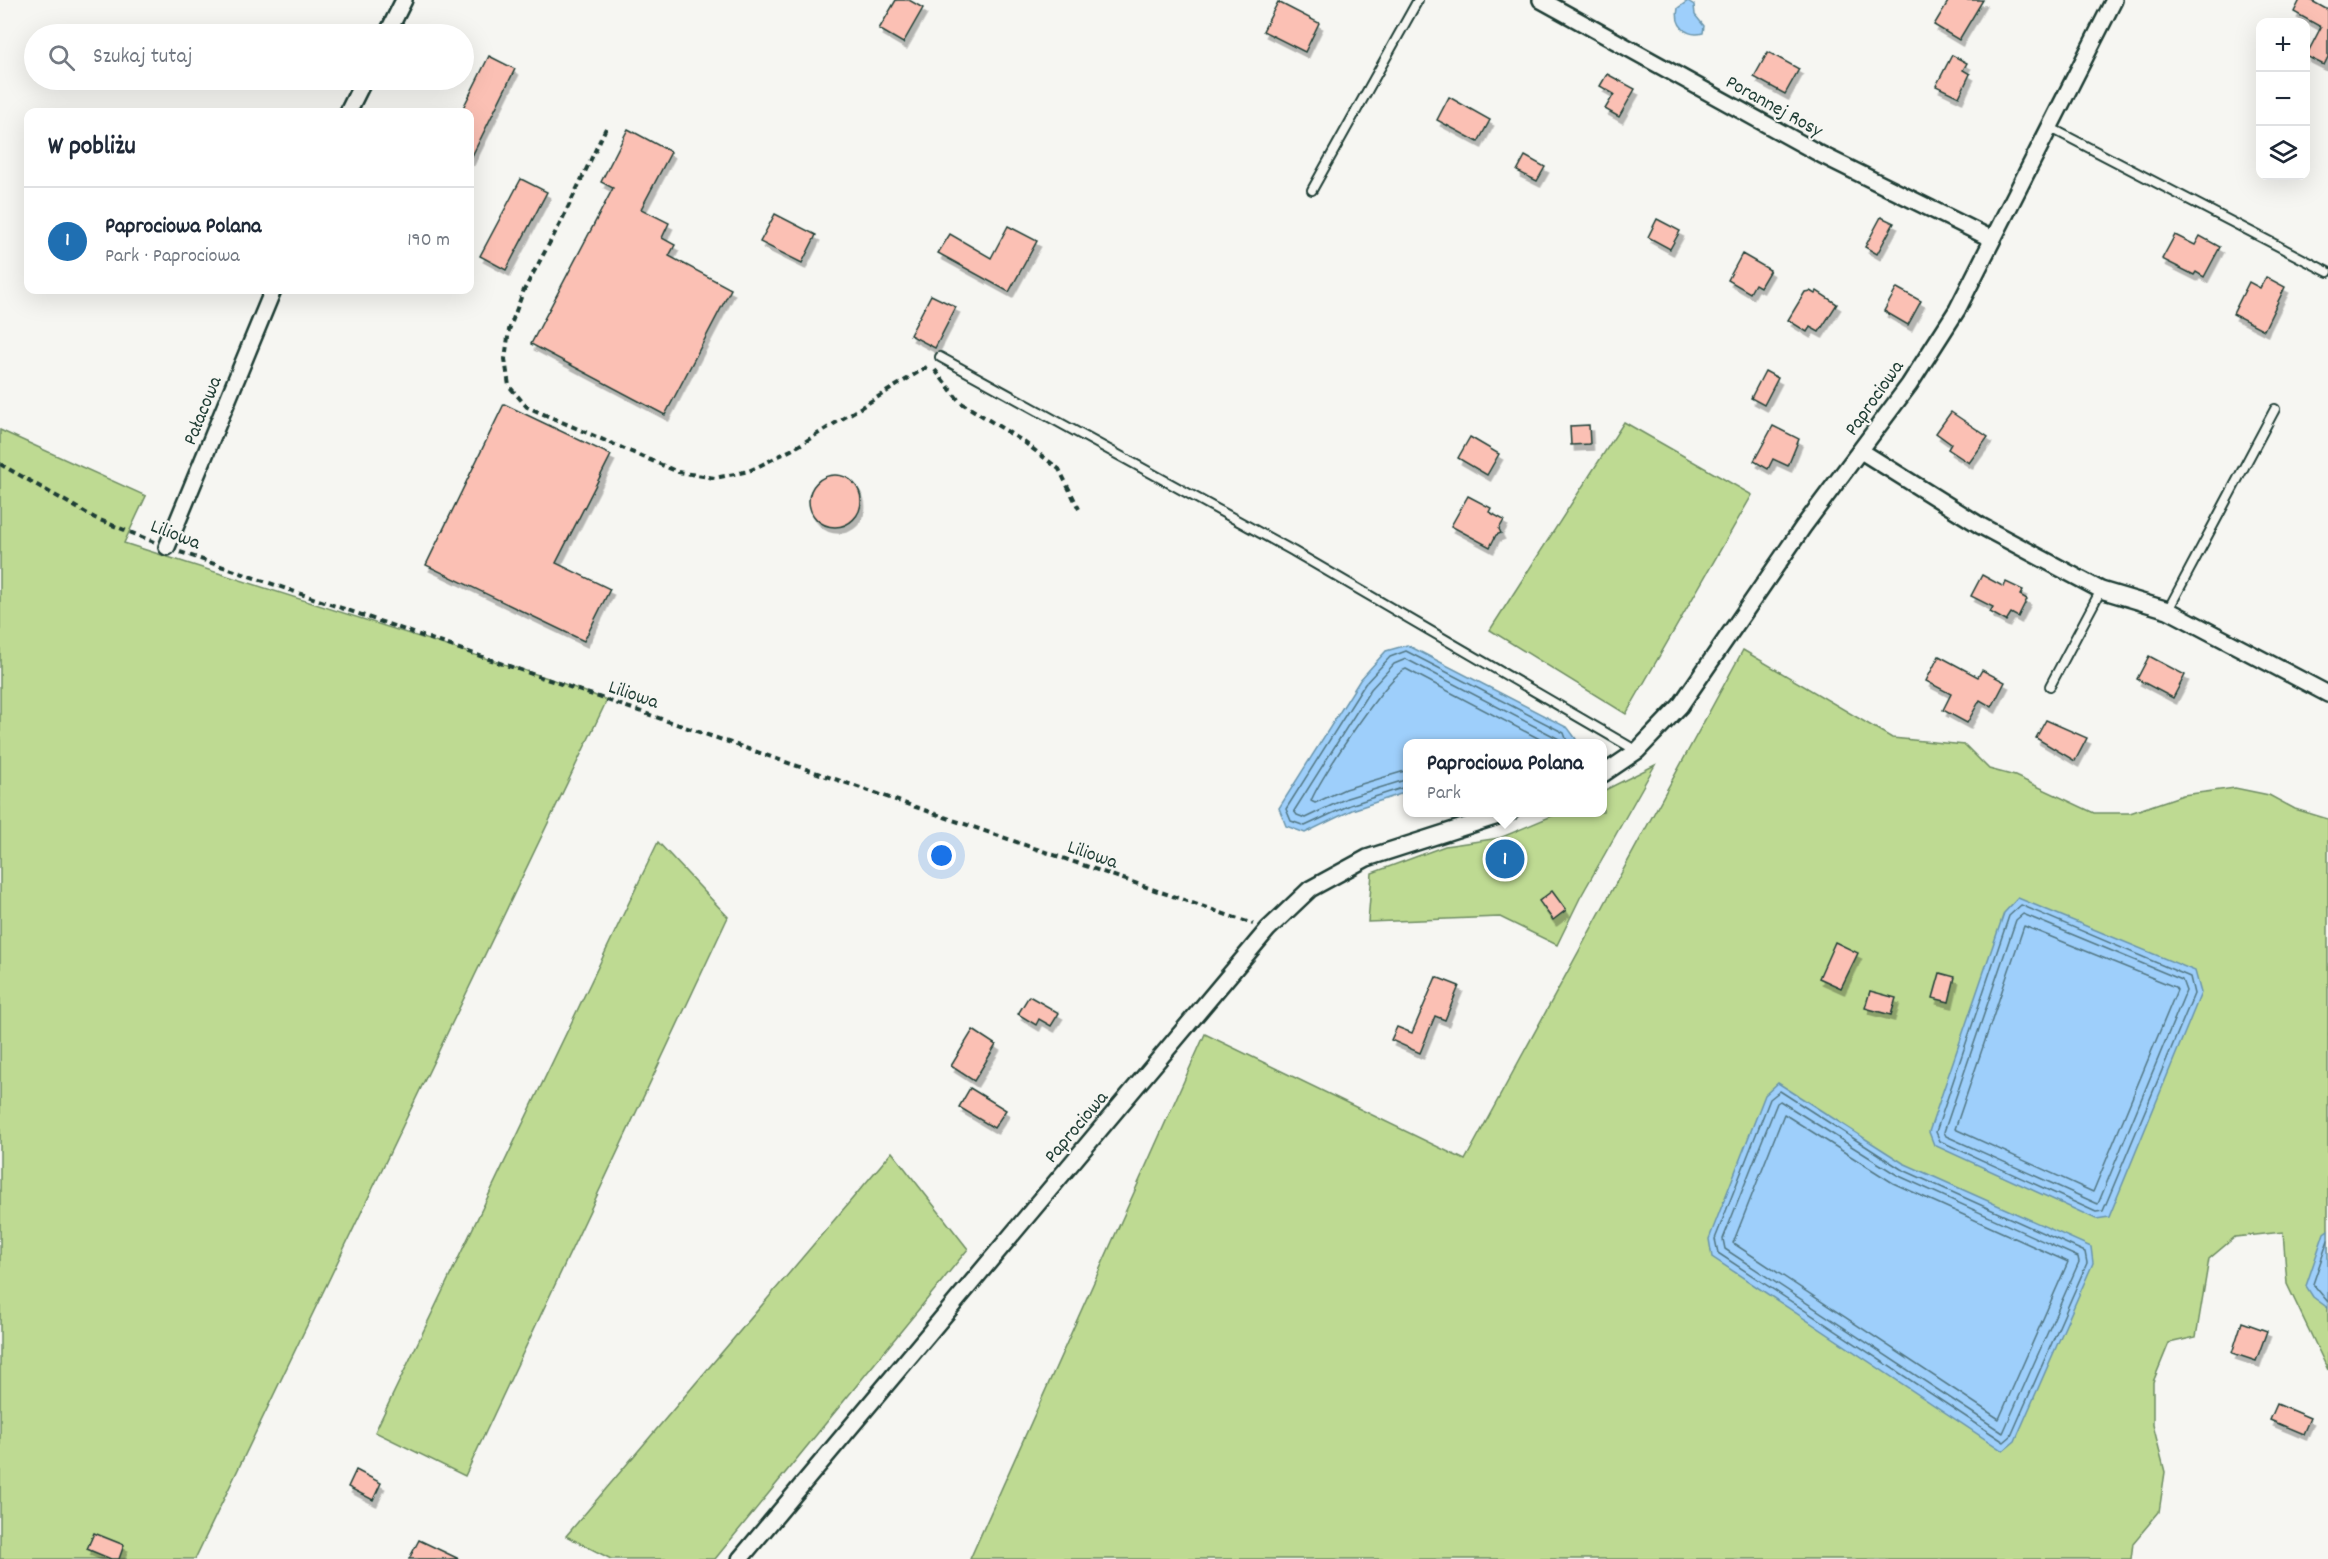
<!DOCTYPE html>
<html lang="pl">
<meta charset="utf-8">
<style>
body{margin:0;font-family:Dekko,sans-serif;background:#f2f2f3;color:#1f2937}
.controls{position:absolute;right:18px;top:18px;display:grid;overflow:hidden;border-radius:12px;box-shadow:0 6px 24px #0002}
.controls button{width:54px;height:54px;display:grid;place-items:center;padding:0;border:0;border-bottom:2px solid #e0e1e3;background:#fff;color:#1f2937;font:30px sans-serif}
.you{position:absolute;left:942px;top:856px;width:21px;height:21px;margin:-15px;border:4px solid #fff;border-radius:50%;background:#1a73e8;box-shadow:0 0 0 9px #1a73e833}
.badge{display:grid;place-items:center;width:39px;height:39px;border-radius:50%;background:#1f6fb2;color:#fff;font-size:20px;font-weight:700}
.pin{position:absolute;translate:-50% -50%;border:3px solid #fff;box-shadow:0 2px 6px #0006}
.popup{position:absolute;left:1403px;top:739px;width:204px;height:78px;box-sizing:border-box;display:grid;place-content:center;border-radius:12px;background:#fff;filter:drop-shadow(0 2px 4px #0005);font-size:20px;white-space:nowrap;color:#747a83}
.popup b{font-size:22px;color:#1f2937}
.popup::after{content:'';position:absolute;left:50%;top:100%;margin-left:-12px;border:12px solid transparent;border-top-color:#fff}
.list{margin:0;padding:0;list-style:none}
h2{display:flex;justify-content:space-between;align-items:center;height:78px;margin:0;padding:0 24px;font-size:26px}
h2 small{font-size:20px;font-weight:400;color:#747a83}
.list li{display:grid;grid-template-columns:39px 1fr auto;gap:18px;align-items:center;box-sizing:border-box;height:108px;padding:0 24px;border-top:2px solid #e0e1e3}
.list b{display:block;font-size:22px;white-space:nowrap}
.list p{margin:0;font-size:20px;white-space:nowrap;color:#747a83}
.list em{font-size:20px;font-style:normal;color:#747a83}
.icon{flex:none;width:33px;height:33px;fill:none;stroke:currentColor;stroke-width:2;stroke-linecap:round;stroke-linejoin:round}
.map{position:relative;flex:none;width:2328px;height:1559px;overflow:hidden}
.search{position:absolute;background:#fff;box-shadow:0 6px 24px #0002;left:24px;top:24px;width:450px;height:66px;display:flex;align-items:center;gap:15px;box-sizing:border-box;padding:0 21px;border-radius:33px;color:#747a83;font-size:22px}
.panel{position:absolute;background:#fff;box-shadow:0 6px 24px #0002;left:24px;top:108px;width:450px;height:186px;border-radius:12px}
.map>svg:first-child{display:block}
.green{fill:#beda92;stroke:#6e8c63;stroke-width:1.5}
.water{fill:#9ecffb;stroke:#6b95ab;stroke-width:1.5}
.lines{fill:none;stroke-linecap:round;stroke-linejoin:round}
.shore{stroke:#527784;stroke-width:1.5}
.building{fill:#fbc0b4;stroke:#1f3d34;stroke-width:1.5;filter:url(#shadow)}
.service-casing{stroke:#1f3d34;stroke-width:12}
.minor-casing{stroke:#1f3d34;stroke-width:20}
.path{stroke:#1f3d34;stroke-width:4;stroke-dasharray:6 4.5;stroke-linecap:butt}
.service{stroke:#f6f6f2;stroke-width:8}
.minor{stroke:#f6f6f2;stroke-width:15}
.labels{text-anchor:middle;stroke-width:4.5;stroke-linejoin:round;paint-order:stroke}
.street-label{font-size:20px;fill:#1f3d34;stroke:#f6f6f2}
</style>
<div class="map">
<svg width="2328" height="1559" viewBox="0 0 2328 1559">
<defs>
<filter id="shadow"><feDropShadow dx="3.5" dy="6" stdDeviation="0" flood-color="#0004"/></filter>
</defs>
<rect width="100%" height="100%" fill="#f6f6f2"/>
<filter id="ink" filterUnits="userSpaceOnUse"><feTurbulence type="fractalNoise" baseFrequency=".0167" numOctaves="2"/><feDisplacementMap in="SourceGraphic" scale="12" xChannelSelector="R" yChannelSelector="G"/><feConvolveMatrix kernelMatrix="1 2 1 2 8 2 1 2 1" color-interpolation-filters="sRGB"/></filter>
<g filter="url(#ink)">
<!-- green -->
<g class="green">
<path d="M1624,422L1752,495L1626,714L1490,630Z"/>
<path d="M0,430L146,496L124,543L551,679L607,700L195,1559H0Z"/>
<path d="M1743,650L1892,738L1965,745L1989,769L2015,776L2094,813H2130L2183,795L2235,788L2269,795L2295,809L2328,819V1370L2287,1284L2283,1232L2235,1237L2209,1259L2196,1337L2169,1343L2153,1382V1425L2165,1472L2159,1512L2133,1543L2131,1559H970L1205,1034L1465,1160Z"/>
<path d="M1655,765L1580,898L1557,945L1500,917L1368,922L1372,873L1445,846L1500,838L1559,813L1603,812V791Z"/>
<path d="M658,842L728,917L465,1476L375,1432Z"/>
<path d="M892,1152L968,1249L715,1559H611L566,1536Z"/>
</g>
<!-- water -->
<g class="water">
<path d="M1688,1L1694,5L1695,15L1704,26L1703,33C1687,37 1674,26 1678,8Z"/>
<path d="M1407,645L1568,728L1576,739L1572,744H1408L1407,792L1352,810L1305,833L1286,826L1279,808L1360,680L1386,651Z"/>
<path d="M2018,898L2195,971L2201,993L2109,1217L2096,1219L1934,1145L1929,1132L2004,913Z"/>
<path d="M1778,1083L1903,1163L2091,1247L2093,1263L2015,1441L2003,1451L1712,1257L1709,1239L1765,1095Z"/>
<path d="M2328,1230V1308L2313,1297L2306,1286L2324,1233Z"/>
</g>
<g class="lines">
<!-- shore -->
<g class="shore">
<path d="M1408,770L1345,789L1315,803L1311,801C1318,781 1388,675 1406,669L1549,744"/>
<path d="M1408,779L1347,798L1305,818L1297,815L1294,811L1371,689L1394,664L1406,659L1559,739L1560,744"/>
<path d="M1408,786L1350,805L1305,826L1291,821L1286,809L1365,684L1390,657L1406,651L1564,733L1568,744"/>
<path d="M2021,905L2190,977L2194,994L2103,1211L2096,1212L1940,1141L1936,1132L2009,916Z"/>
<path d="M2023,914L2182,980L2186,991L2098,1204L1946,1136L1944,1132L2016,920Z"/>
<path d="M2024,926L2175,987L2177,990L2093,1192L1955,1129Z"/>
<path d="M1780,1091L1901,1169L2085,1252L2087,1263L2011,1436L2004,1442L1718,1253L1715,1239L1770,1099Z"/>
<path d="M1780,1101L1897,1175L2078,1257L2079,1262L2003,1433L1725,1249L1723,1239L1777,1103Z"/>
<path d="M1784,1114L1893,1183L2068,1262L1999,1419L1733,1243Z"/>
<path d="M2328,1240L2313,1284L2328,1302"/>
</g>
</g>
<!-- building -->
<g class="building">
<path d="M896,0H909L923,8L903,43L879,29Z"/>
<path d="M1949,0H1983L1959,40L1934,25Z"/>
<path d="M2300,0H2310L2328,10V57L2324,65L2306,56L2321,27L2294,12Z"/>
<path d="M1278,2L1319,23L1305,52L1263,31Z"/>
<path d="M1768,52L1799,69L1785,94L1754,77Z"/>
<path d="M1952,55L1967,63L1963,70L1970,74L1959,97L1936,86Z"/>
<path d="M489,56L515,69L470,160V112H461Z"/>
<path d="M1607,74L1635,89L1619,117L1605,109L1614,94L1600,86Z"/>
<path d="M1449,97L1490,120L1478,142L1437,120Z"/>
<path d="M628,129L671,152L641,209L669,223L662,238L675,245L669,256L731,289L665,415L531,344L613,188L601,182Z"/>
<path d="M1525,156L1545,167L1537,181L1517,171Z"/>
<path d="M521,179L547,192L506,270L480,256Z"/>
<path d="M775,214L816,235L802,263L760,242Z"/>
<path d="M1881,217L1894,223L1877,254L1865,247Z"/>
<path d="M1657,219L1680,231L1670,249L1648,237Z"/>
<path d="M1008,226L1037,241L1009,292L938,253L950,234L991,258Z"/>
<path d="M2175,235L2195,245L2200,236L2220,247L2204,277L2196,272L2194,275L2162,259Z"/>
<path d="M1742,254L1770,270L1760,287L1755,284L1750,293L1728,280Z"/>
<path d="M2266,277L2285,287L2264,330L2233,314L2249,282L2260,288Z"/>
<path d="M1897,288L1921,301L1908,325L1884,311Z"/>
<path d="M1810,291L1815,294L1817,291L1837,304L1819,332L1810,327L1807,332L1788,320L1805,292Z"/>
<path d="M931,295L956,307L935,348L910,335Z"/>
<path d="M1765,371L1778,378L1764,405L1751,398Z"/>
<path d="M504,404L611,455L556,563L610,589L584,641L426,565Z"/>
<path d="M1951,412L1988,437L1969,463L1948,449L1951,444L1936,433Z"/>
<path d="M1589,425L1590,444L1571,445L1570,426Z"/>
<path d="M1773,426L1799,439L1788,466L1773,459L1768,469L1754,461Z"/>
<path d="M1470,437L1499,454L1487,475L1458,458Z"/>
<circle cx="835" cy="501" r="26"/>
<path d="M1468,496L1491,508L1489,512L1504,520L1499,529L1501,533L1496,535L1490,547L1451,526Z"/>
<path d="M1982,575L2004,587L2006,582L2023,590L2020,595L2027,599L2018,617L2011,613L2006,621L1990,612L1993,607L1971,596Z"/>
<path d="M1939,656L1978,677L1982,670L2005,682L1992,707L1980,700L1967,723L1943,710L1951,694L1926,681Z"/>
<path d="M2149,656L2185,675L2173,698L2137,679Z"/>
<path d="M2046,720L2087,738L2075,761L2036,738Z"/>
<path d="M1552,891L1566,910L1553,920L1539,901Z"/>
<path d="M1835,942L1858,953L1841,988L1819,978Z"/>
<path d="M1940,973L1955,977L1949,1002L1933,998Z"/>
<path d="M1436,977L1459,986L1445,1020L1435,1016L1420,1053L1391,1040L1397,1027L1412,1033Z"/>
<path d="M1870,991L1896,998L1891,1015L1865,1008Z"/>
<path d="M1029,996L1059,1013L1051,1026L1039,1019L1036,1025L1018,1014Z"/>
<path d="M973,1030L996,1045L974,1081L951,1066Z"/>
<path d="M970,1088L1006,1110L994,1128L959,1107Z"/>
<path d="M2242,1322L2267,1331L2256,1361L2232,1353Z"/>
<path d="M2277,1404L2310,1418L2303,1434L2270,1420Z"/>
<path d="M356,1470L381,1483L373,1500L348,1487Z"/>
<path d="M94,1533L124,1545L119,1559H111L87,1549Z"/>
<path d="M419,1540L459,1559H409Z"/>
</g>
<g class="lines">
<defs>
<g id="service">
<path d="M2049,127L2328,272"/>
<path d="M1312,190L1418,0"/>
<path d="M940,357L1293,551L1637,751"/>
<path d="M2168,610L2275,409"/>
<path d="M2050,686L2101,590"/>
</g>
<g id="minor">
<path d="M1541,0L1822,155L1992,239"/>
<path d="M387,34L404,0"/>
<path d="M348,112L364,80"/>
<path d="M1861,451L1981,526L2101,590L2168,610L2328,694"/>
<path d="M167,547L273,290"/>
<path d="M1603,774L1637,751L1680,706L1803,527L1909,385L1957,310L2114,0"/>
<path d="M740,1559L1268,929L1310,889L1367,858L1510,812"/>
</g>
</defs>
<!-- service casing -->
<use href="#service" class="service-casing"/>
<!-- minor casing -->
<use href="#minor" class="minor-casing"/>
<!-- path -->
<g class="path">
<path d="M606,128L561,222L523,292L509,330L505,359L509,386L527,407L678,472L715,478L749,471L793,449L930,365"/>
<path d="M935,370L960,402L1024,442L1059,469L1079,509"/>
<path d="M0,464L95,518L154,542"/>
<path d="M180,552L1253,924"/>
</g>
<!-- service -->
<use href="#service" class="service"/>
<!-- minor -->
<use href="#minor" class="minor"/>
</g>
</g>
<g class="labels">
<!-- street labels -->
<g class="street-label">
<text transform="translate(1775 105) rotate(29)" y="7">Porannej Rosy</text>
<text transform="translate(1873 397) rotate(-55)" y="7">Paprociowa</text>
<text transform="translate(201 410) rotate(-68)" y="7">Pałacowa</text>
<text transform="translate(176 533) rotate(21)" y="7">Liliowa</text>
<text transform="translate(634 693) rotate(19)" y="7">Liliowa</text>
<text transform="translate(1093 853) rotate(19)" y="7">Liliowa</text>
<text transform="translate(1075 1126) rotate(-50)" y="7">Paprociowa</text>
</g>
</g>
</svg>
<div class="controls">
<button>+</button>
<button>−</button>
<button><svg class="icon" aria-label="layers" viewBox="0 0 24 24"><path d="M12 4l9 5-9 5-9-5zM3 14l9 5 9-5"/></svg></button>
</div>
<div class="you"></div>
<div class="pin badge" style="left:1505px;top:859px">1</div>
<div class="popup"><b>Paprociowa Polana</b>Park</div>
<div class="search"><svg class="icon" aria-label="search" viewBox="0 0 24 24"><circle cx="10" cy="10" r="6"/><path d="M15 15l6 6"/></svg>Szukaj tutaj</div>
<section class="panel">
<h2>W pobliżu<small></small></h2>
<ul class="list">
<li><span class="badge">1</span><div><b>Paprociowa Polana</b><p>Park · Paprociowa</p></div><em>190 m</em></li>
</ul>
</section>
</div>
